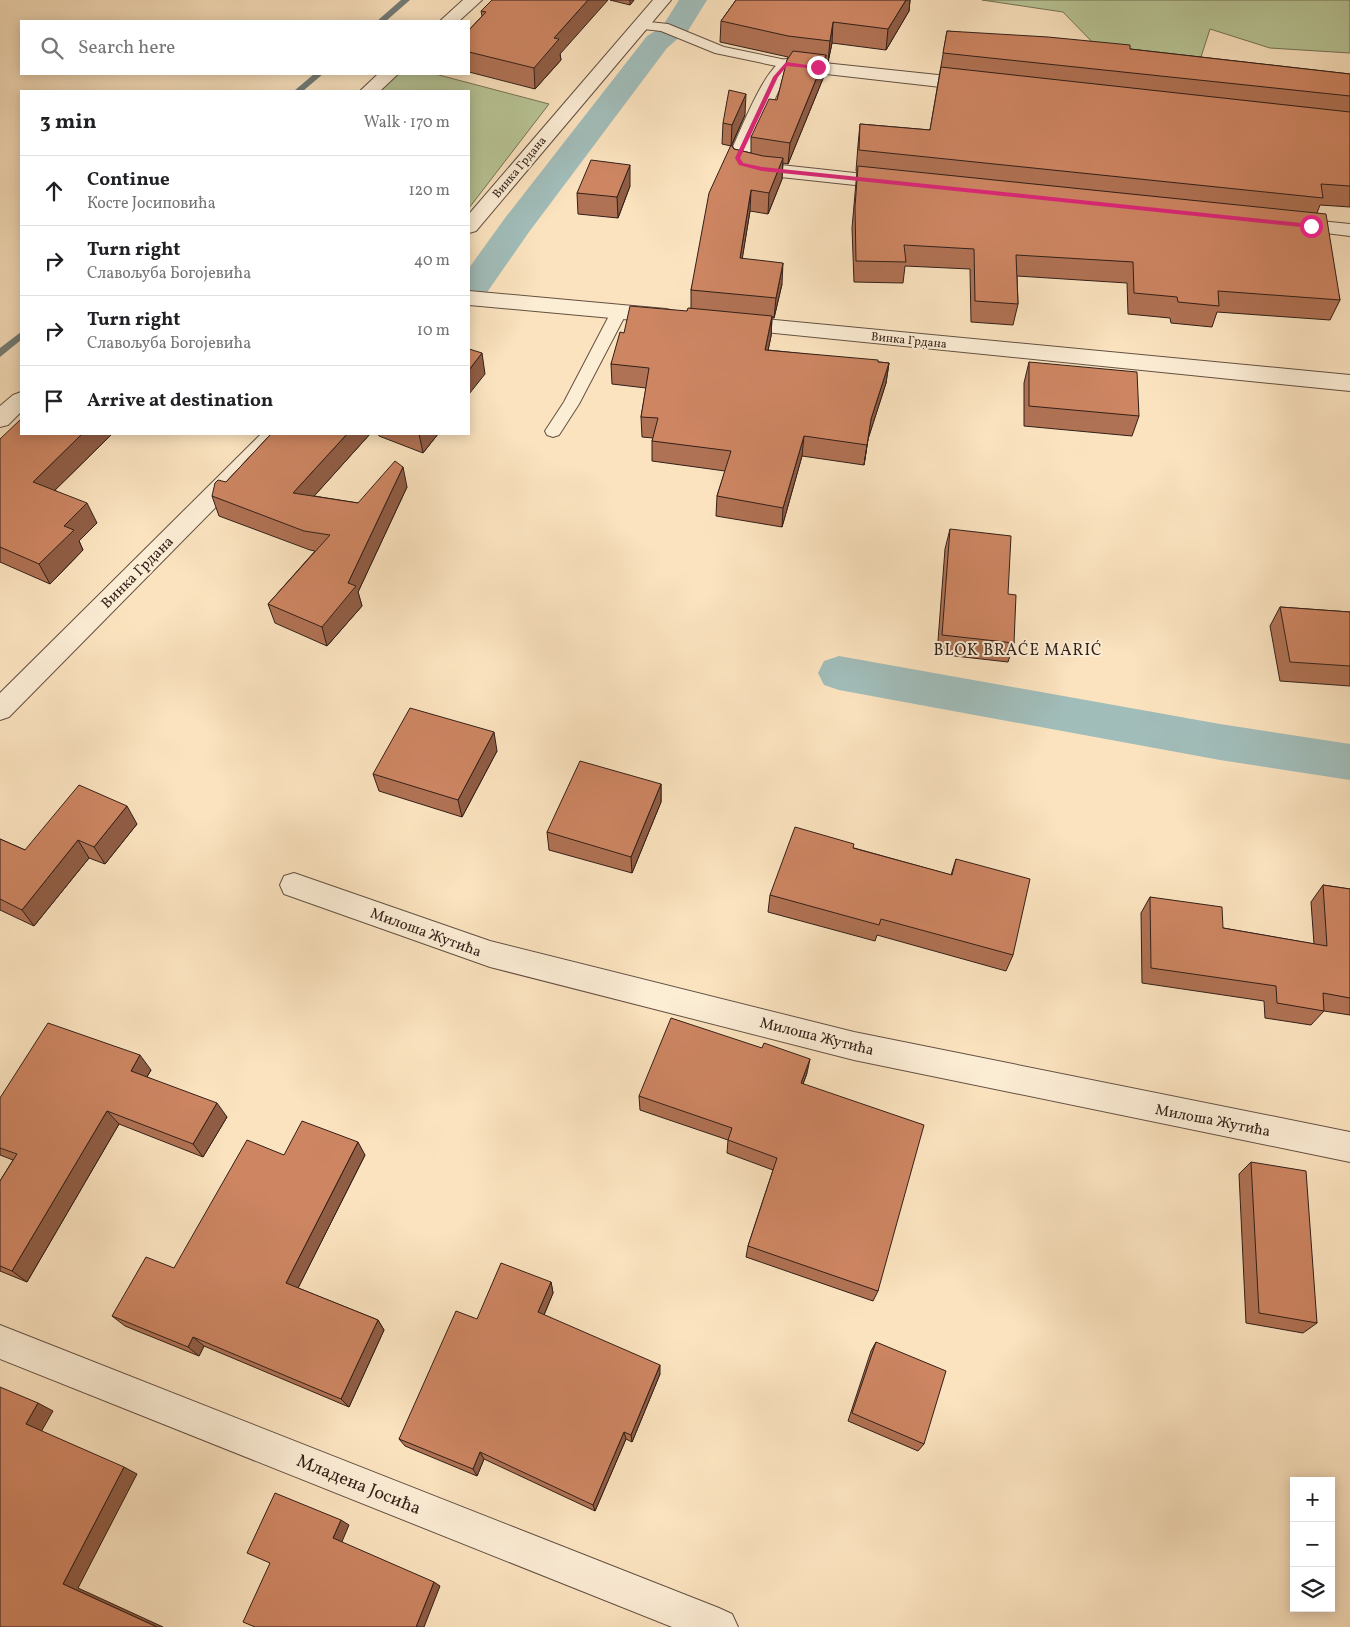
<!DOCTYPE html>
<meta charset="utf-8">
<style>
body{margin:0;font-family:Vollkorn,serif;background:#f6f6f6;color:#202124}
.controls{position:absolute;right:15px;bottom:15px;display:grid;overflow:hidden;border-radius:0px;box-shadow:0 2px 12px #0003}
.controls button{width:45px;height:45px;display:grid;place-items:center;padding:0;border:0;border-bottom:1px solid #e0e0e0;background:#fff;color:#202124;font:25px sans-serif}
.stop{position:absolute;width:15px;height:15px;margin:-11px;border:4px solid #db2777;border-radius:50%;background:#fff}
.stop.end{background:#db2777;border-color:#fff;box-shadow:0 1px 5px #0008}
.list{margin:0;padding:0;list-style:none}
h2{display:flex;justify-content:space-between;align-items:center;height:65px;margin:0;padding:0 20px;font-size:21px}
h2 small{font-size:16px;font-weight:400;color:#757577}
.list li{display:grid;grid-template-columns:32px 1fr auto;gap:15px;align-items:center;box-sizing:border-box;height:70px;padding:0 20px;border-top:1px solid #e0e0e0}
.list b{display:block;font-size:19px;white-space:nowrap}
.list p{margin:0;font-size:16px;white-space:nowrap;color:#757577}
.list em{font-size:16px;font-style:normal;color:#757577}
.icon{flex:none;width:28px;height:28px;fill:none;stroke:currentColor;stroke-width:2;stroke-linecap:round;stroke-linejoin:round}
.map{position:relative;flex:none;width:1350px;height:1627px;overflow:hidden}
.search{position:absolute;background:#fff;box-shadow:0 2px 12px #0003;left:20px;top:20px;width:450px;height:55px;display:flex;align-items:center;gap:12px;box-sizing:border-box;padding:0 18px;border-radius:0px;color:#757577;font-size:19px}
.panel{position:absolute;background:#fff;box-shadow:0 2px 12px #0003;left:20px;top:90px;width:450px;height:345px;border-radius:0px}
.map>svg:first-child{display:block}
.green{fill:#b8c596;stroke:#757257}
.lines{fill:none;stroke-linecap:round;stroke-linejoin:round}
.stream{fill:#757e79;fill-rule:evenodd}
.canal{fill:#a1bdba;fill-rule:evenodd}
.lane-casing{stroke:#645042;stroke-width:2}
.street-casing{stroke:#645042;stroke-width:2}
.lane{fill:#fcedd5;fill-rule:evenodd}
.street{fill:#fcedd5;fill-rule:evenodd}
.wall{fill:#b07254;stroke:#321f18}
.shaded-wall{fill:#905d45;stroke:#321f18}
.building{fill:#cd8562;stroke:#321f18}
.route{fill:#db2777}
.labels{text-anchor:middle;stroke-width:4;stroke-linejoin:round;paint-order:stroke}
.far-street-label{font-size:12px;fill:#321f18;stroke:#fcedd5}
.street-label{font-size:15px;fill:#321f18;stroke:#fcedd5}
.neighbourhood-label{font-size:16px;letter-spacing:1px;fill:#321f18;stroke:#fcedd5}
.near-street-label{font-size:18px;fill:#321f18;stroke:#fcedd5}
</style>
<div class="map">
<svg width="1350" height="1627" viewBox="0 0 1350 1627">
<rect width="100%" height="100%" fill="#fbe3bf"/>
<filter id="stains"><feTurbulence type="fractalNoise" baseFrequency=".004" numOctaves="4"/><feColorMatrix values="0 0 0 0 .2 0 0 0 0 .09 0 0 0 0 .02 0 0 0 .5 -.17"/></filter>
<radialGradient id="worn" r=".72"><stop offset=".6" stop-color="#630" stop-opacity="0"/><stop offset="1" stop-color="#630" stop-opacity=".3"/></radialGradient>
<!-- green -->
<g class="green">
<path d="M982,0H1350V53L1270,48L1210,29L1201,57L1099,49L1063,12Z"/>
<path d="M397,74H435L549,104L469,208V91H377Z"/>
</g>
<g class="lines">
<!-- stream -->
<g class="stream">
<path d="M401,0H410L386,21H377Z"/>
<path d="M314,74H323L303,91H294Z"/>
<path d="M21,332V340L0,357V348Z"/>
</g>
<!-- canal -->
<g class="canal">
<path d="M679,0H707L686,34L682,35L667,48L529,232L481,301L469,304V268L505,218L647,36L662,27Z"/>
<path d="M839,656L1220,724L1350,744V780L1220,760L839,690L824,685L818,673L824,661Z"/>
</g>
<defs>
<g id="lane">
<path d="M640,21L668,24L724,47L791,61L793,64L786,68L715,53L661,31L635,28L634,25Z"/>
<path d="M619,307L624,308L627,312L579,404L559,435L553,437L547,435L545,431L564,402L611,312L614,308Z"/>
</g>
<g id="street">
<path d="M463,0H482L459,21H440Z"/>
<path d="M653,0H671L476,231L469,233V214Z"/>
<path d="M786,59L976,79L983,81L985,85L983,89L976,91L791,70L784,79L748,158L749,160L762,163L892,177L899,179L902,183L899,187L892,189L762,175L734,168L728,158C738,137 765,64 786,59Z"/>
<path d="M378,74H398L380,91H360Z"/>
<path d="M1291,218L1350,224V236L1284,228L1281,224L1284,220Z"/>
<path d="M469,291L666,309L674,311L677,316L674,321L666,323L469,305Z"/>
<path d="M734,316L1350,375V391L726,328L723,323L726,318Z"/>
<path d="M21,392V412L8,425L0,427V406L13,395Z"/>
<path d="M261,434H285L282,440L9,717L0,720V693Z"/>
<path d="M294,873L490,941L854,1032L1350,1132V1162L854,1060L490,967L284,894L280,885L284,876Z"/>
<path d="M0,1325L719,1608L732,1614L738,1627H672L0,1359Z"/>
</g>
</defs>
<!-- lane casing -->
<use href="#lane" class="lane-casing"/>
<!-- street casing -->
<use href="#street" class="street-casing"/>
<!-- lane -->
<use href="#lane" class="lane"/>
<!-- street -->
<use href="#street" class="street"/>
</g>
<!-- wall -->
<g class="wall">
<path d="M492,0L560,54L561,60L535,89L469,72V30L482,16L481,11Z"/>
<path d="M610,0H634L630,5Z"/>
<path d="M736,0H910L909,11L886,50L832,43L828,62L825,61L824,76L788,164L783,163L782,179L768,214L750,211L742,258L782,284L774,318H772L771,336L768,350L889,363L886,383L868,439L864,465L802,456L782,527L716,516L717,496L725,471L652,461V441L653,438L642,437L641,417L646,388L612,384L611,364L624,333L687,311L691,308V290L731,146L722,144L723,123L745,115L732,145L734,149L751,153V137L777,100L788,57L720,42L721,21Z"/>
<path d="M947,31L1130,49L1350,74V207L1320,205L1317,213L1340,300L1330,320L1217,312L1212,327L1171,323L1170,318L1128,314L1127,283L1017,276L1018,304L1013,325L971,322L970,269L905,266L903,283L854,282L852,228L857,171H856L858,145L860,124L930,130Z"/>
<path d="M630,186L618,218L578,214L577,193Z"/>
<path d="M1029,362L1139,416L1132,436L1024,426V383Z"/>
<path d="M112,434L55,490L97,523L79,541L83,550L50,584L0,562V439Z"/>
<path d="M271,434H370L314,496L358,503L407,487L358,592L362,606L327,646L275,623L268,604L315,551L310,550L219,516L212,496L226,482Z"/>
<path d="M378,434H438L423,453L379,436Z"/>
<path d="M950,529L1008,594L1014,643L1008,662L937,654L945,549Z"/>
<path d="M1280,607L1350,612V686L1280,681L1270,626Z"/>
<path d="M497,751L462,817L379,791L373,774Z"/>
<path d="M661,784V802L632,873L549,850L547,832Z"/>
<path d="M137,824L105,864L89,858L34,926L0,910V839L25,850Z"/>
<path d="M854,848L951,875L956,859L1013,955L1006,971L877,935L875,941L768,912L770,895Z"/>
<path d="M1323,885L1350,889V1015L1324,1011L1311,1025L1265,1018L1264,1001L1142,983L1141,913L1150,897L1223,928L1314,944L1311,902Z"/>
<path d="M151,1070L147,1077L227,1117L203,1157L119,1124L27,1282L0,1271V1181L13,1160L0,1155V1098Z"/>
<path d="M807,1073L803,1084L878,1291L873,1301L746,1257L748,1246L773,1170L727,1153L728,1140L640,1110L639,1096Z"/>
<path d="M284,1155H365L298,1288L378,1320L384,1330L349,1407L204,1346L199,1356L125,1326L112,1316L174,1268Z"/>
<path d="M1251,1162L1317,1323L1303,1333L1246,1323L1239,1174Z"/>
<path d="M551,1282L553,1293L544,1315L660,1374L632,1442L626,1439L595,1511L484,1459L477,1476L405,1446L399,1439L477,1319Z"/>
<path d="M876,1342L924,1444L918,1451L848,1421L871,1351Z"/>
</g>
<!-- shaded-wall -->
<g class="shaded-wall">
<path d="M588,0H608L560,54L561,60L535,89L534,68L554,38Z"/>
<path d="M630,0H634L630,5Z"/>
<path d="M906,0H910L909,11L886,50L888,29Z"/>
<path d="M833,22L832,43L828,62L830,41Z"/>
<path d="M826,55L824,76L788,164L790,143Z"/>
<path d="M746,94L745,115L731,146L732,125Z"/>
<path d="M783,158L782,179L768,214L769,193Z"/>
<path d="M630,165V186L618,218L617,197Z"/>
<path d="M751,190L750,211L739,279L740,258Z"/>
<path d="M783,263L782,284L774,318L776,298Z"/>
<path d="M772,316L771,336L764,370L765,350Z"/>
<path d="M482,353L485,374L469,394V370Z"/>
<path d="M889,363L886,383L868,439L864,465L871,419Z"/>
<path d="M82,434H112L43,502L33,482Z"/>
<path d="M347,434H370L299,513L293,493Z"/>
<path d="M419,434H438L423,453Z"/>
<path d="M804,436L802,456L782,527L783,508Z"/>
<path d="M403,467L407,487L358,592L362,606L327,646L322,627L348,583Z"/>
<path d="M87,503L97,523L79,541L83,550L50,584L39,564L64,526Z"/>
<path d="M494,732L497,751L462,817L458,800Z"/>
<path d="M661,784V802L632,873L631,857Z"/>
<path d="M127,806L137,824L105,864L94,847Z"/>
<path d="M78,840L89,858L34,926L22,910Z"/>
<path d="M140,1055L151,1070L142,1085L131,1071Z"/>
<path d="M810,1059L807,1073L798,1097L801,1083Z"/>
<path d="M217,1103L227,1117L203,1157L193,1144Z"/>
<path d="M107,1111L119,1124L27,1282L12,1271Z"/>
<path d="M358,1142L365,1155L295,1294L286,1283Z"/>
<path d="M551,1282L553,1293L541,1322L538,1312Z"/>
<path d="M378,1320L384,1330L349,1407L341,1399Z"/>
<path d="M193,1337L204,1346L199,1356L188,1347Z"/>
<path d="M660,1365V1374L632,1442L631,1435Z"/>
<path d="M38,1403L53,1411L41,1432L26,1424Z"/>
<path d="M624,1432L626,1439L595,1511L593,1505Z"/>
<path d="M480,1452L484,1459L477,1476L473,1469Z"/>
<path d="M124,1467L137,1474L78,1588L163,1627H157L63,1584Z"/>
<path d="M341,1520L349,1525L341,1544L333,1538Z"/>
<path d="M434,1582L440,1586L424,1627H416Z"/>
</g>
<!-- building -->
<g class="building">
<path d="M492,0H588L554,38L559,39L534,68L469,52V30L486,12L481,11Z"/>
<path d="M736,0H906L888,29L833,22L830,41L788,36L721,21Z"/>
<path d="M947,31L1048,37L1130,45V49L1350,74V96L943,53Z"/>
<path d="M793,51L826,55L790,143L751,137L769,99L777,100L787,60Z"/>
<path d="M941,67L1350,112V186L1321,184L1323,198L859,150L860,124L930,130Z"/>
<path d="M729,90L746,94L732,125L723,123Z"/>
<path d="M731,145L734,149L763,156L783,158L769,193L751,190L740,258L783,263L776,298L691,290L709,193Z"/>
<path d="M591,160L630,165L617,197L577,193Z"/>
<path d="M858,166L1326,214L1340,300L1218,291L1219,306L1178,302L1177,297L1134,293L1133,262L1016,255L1018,304L975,301L974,249L904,245L906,262L856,261L855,207Z"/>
<path d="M630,306L687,311L688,308L772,316L765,350L878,360V362L889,363L871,419L867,445L804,436L783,508L717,496L731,451L652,441L658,418L641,417L649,368L611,364L620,332L624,333Z"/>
<path d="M469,349L482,353L469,370Z"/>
<path d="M1029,362L1137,372L1139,416L1029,406Z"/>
<path d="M21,419V434H82L33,482L87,503L64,526L74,530L39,564L0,547V439Z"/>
<path d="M271,434H347L293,493L358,503L395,461L403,467L348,583L356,586L322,627L268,604L330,535L304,531L212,496L215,483L218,480L226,482Z"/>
<path d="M950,529L1011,536L1008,594L1016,595L1014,643L942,635Z"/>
<path d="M1280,607L1350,612V666L1290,662Z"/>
<path d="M410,708L494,732L458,800L373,774Z"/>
<path d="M580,761L661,784L631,857L547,832Z"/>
<path d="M79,785L127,806L94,847L78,840L22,910L0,899V839L25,850Z"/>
<path d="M795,827L854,844L853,848L952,875L956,859L1030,879L1013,955L881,919L879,925L770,895Z"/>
<path d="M1323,885L1350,889V998L1323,993L1324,1011L1277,1003L1276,986L1151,968L1150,897L1222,907L1223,928L1327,946Z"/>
<path d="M671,1018L762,1048L764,1043L810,1059L801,1083L924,1125L878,1291L748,1246L777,1158L728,1140L732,1128L639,1096Z"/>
<path d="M48,1023L140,1055L131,1071L217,1103L193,1144L107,1111L12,1271L0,1266V1181L17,1154L0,1148V1098Z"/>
<path d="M302,1121L358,1142L286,1283L378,1320L341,1399L193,1337L188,1347L112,1316L146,1257L174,1268L247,1140L284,1155Z"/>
<path d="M1251,1162L1306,1171L1317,1323L1259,1313Z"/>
<path d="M501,1263L551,1282L538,1312L660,1365L631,1435L624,1432L593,1505L480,1452L473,1469L399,1439L456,1311L477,1319Z"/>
<path d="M876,1342L946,1371L924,1444L852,1413Z"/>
<path d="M0,1387L38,1403L26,1424L124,1467L63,1584L157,1627H0Z"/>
<path d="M275,1493L341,1520L333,1538L434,1582L416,1627H255L243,1622L270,1563L247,1553Z"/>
</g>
<!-- route -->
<path class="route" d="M786,62L821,67L818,69L787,66L778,77L740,158L743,163L762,167L1311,224L1314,226L1311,228L762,171L739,165L735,158L773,77Z"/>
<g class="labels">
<!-- far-street labels -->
<g class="far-street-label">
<text transform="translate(519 167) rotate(-50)" y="4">Винка Грдана</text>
<text transform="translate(909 340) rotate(6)" y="4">Винка Грдана</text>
</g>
<!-- street labels -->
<g class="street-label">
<text transform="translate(137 572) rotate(-45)" y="5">Винка Грдана</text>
<text transform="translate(426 932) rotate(20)" y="5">Милоша Жутића</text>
<text transform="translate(817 1036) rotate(14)" y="5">Милоша Жутића</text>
<text transform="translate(1213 1120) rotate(11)" y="5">Милоша Жутића</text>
</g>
<!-- neighbourhood labels -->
<g class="neighbourhood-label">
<text x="1018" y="655">BLOK BRAĆE MARIĆ</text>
</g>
<!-- near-street labels -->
<g class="near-street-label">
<text transform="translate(359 1484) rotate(22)" y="6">Младена Јосића</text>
</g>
</g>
<rect width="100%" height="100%" filter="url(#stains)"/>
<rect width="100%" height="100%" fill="url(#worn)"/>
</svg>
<div class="controls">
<button>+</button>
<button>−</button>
<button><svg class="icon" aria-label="layers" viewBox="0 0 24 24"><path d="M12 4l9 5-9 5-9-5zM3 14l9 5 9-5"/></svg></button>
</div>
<div class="stop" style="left:1311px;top:226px"></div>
<div class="stop end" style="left:818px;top:67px"></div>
<div class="search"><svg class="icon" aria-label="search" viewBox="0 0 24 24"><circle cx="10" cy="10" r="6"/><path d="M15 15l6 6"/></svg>Search here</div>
<section class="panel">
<h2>3 min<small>Walk · 170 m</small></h2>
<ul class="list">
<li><svg class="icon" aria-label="ahead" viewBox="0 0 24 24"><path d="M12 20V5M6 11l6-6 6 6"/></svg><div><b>Continue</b><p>Косте Јосиповића</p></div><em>120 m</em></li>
<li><svg class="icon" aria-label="right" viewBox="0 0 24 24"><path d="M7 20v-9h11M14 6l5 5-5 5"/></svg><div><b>Turn right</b><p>Славољуба Богојевића</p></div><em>40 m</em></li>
<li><svg class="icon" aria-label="right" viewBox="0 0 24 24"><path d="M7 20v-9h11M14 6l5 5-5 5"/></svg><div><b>Turn right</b><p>Славољуба Богојевића</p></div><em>10 m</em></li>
<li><svg class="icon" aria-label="arrive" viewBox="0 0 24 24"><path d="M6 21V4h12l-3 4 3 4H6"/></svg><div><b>Arrive at destination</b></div></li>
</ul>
</section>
</div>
